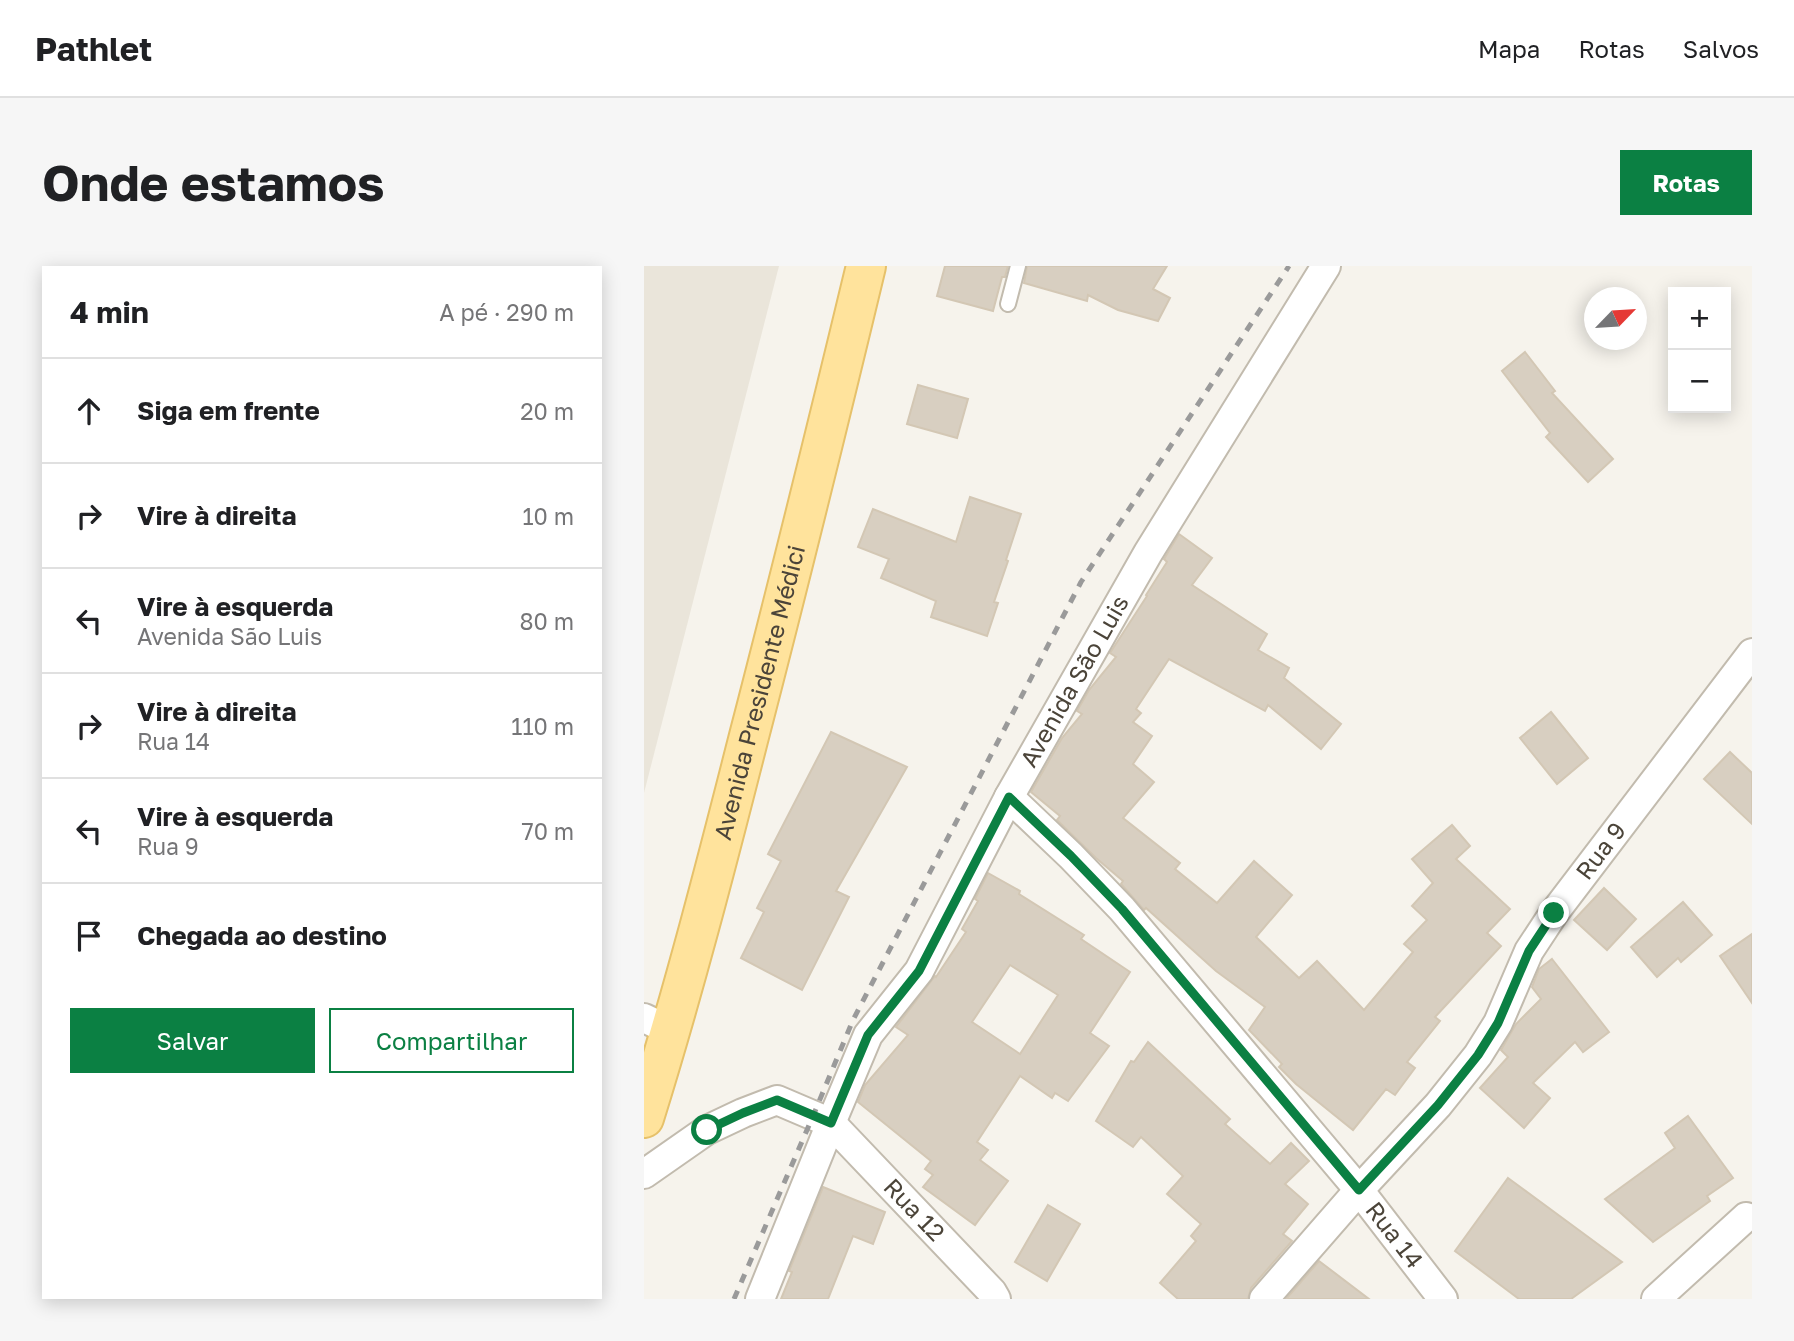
<!DOCTYPE html>
<html lang="pt">
<meta charset="utf-8">
<style>
body{margin:0;font-family:"Golos Text",sans-serif;background:#f6f6f6;color:#202124}
.controls{position:absolute;right:21px;top:21px;display:grid;overflow:hidden;border-radius:0px;box-shadow:0 4px 18px #0003}
.controls button{width:63px;height:63px;display:grid;place-items:center;padding:0;border:0;border-bottom:2px solid #e0e0e0;background:#fff;color:#202124;font:35px sans-serif}
.compass{position:absolute;left:940px;top:21px;width:63px;height:63px;border-radius:50%;background:#fff;box-shadow:0 4px 18px #0003;rotate:65deg}
.stop{position:absolute;width:21px;height:21px;margin:-16px;border:5px solid #0b8043;border-radius:50%;background:#fff}
.stop.end{background:#0b8043;border-color:#fff;box-shadow:0 2px 7px #0008}
.list{margin:0;padding:0;list-style:none}
h2{display:flex;justify-content:space-between;align-items:center;height:91px;margin:0;padding:0 28px;font-size:30px}
h2 small{font-size:23px;font-weight:400;color:#757577}
.list li{display:grid;grid-template-columns:46px 1fr auto;gap:21px;align-items:center;box-sizing:border-box;height:105px;padding:0 28px;border-top:2px solid #e0e0e0}
.list b{display:block;font-size:26px;white-space:nowrap}
.list p{margin:0;font-size:23px;white-space:nowrap;color:#757577}
.list em{font-size:23px;font-style:normal;color:#757577}
.actions{display:flex;gap:14px;padding:21px 28px}
.actions a{flex:1;padding:16px 0;border:2px solid #0b8043;border-radius:0px;text-align:center;font-size:24px;color:#0b8043}
.actions .main{background:#0b8043;color:#fff}
.icon{flex:none;width:38px;height:38px;fill:none;stroke:currentColor;stroke-width:2;stroke-linecap:round;stroke-linejoin:round}
.map{position:relative;flex:none;width:1108px;height:1033px;overflow:hidden;border-radius:0px}
header{display:flex;align-items:center;gap:42px;box-sizing:border-box;height:98px;padding:0 35px;background:#fff;border-bottom:2px solid #e0e0e0}
header strong{font-size:33px}
nav{display:flex;gap:38px;margin-inline-start:auto;font-size:24px}
.intro{display:flex;align-items:center;justify-content:space-between;box-sizing:border-box;height:168px;padding:0 42px}
h1{margin:0;font-size:49px}
.button{padding:18px 32px;border-radius:0px;background:#0b8043;color:#fff;font-size:24px;font-weight:700}
main{display:flex;gap:42px;padding:0 42px}
aside{flex:1;background:#fff;border-radius:0px;box-shadow:0 4px 18px #0003}
.map>svg:first-child{display:block}
.residential{fill:#eae5da}
.building{fill:#d8cfc1;stroke:#d3c7b4;stroke-width:2;fill-rule:evenodd}
.lines{fill:none;stroke-linecap:round;stroke-linejoin:round}
.service-casing{stroke:#c2bbae;stroke-width:18}
.minor-casing{stroke:#c2bbae;stroke-width:32}
.primary-casing{stroke:#e6c16a;stroke-width:42}
.service{stroke:#fff;stroke-width:14}
.minor{stroke:#fff;stroke-width:28}
.primary{stroke:#ffe39c;stroke-width:38}
.rail{stroke:#9a9a9a;stroke-width:5;stroke-dasharray:9 9;stroke-linecap:butt}
.route{stroke:#0b8043;stroke-width:9}
.labels{text-anchor:middle;stroke-width:5;stroke-linejoin:round;paint-order:stroke}
.street-label{font-size:24px;fill:#4b4439;stroke:#fff}
</style>
<header>
<strong>Pathlet</strong>
<nav><a>Mapa</a><a>Rotas</a><a>Salvos</a></nav>
</header>
<div class="intro"><h1>Onde estamos</h1><a class="button">Rotas</a></div>
<main>
<aside>
<h2>4 min<small>A pé · 290 m</small></h2>
<ul class="list">
<li><svg class="icon" aria-label="ahead" viewBox="0 0 24 24"><path d="M12 20V5M6 11l6-6 6 6"/></svg><div><b>Siga em frente</b></div><em>20 m</em></li>
<li><svg class="icon" aria-label="right" viewBox="0 0 24 24"><path d="M7 20v-9h11M14 6l5 5-5 5"/></svg><div><b>Vire à direita</b></div><em>10 m</em></li>
<li><svg class="icon" aria-label="left" viewBox="0 0 24 24"><path d="M17 20v-9H6M10 6l-5 5 5 5"/></svg><div><b>Vire à esquerda</b><p>Avenida São Luis</p></div><em>80 m</em></li>
<li><svg class="icon" aria-label="right" viewBox="0 0 24 24"><path d="M7 20v-9h11M14 6l5 5-5 5"/></svg><div><b>Vire à direita</b><p>Rua 14</p></div><em>110 m</em></li>
<li><svg class="icon" aria-label="left" viewBox="0 0 24 24"><path d="M17 20v-9H6M10 6l-5 5 5 5"/></svg><div><b>Vire à esquerda</b><p>Rua 9</p></div><em>70 m</em></li>
<li><svg class="icon" aria-label="arrive" viewBox="0 0 24 24"><path d="M6 21V4h12l-3 4 3 4H6"/></svg><div><b>Chegada ao destino</b></div></li>
</ul>
<div class="actions"><a class="main">Salvar</a><a>Compartilhar</a></div>
</aside>
<div class="map">
<svg width="1108" height="1033" viewBox="0 0 1108 1033">
<rect width="100%" height="100%" fill="#f6f3ec"/>
<!-- residential -->
<path class="residential" d="M0,0H135L0,527Z"/>
<!-- building -->
<g class="building">
<path d="M301,0H364L361,11H358L349,45L293,30Z"/>
<path d="M383,0H523L509,23L526,32L514,55L474,44L444,29L443,35L380,17Z"/>
<path d="M881,86L911,125L908,127L969,193L944,216L902,171L906,167L858,105Z"/>
<path d="M274,119L324,133L313,172L263,158Z"/>
<path d="M326,231L377,248L362,294L364,295L350,336L354,337L343,370L287,351L292,335L237,312L245,293L214,281L229,243L312,276Z"/>
<path d="M535,268L568,292L548,319L623,368L614,384L645,402L640,412L697,458L677,483L624,439L621,445L525,393L492,443L497,447L489,456L508,470L489,498L510,516L479,552L536,597L531,603L573,637L610,595L648,629L612,671L655,712L673,695L720,744L769,686L760,678L783,654L768,640L789,617L768,593L808,559L826,580L812,593L866,643L843,667L857,680L791,751L796,755L763,796L771,802L751,829L742,823L709,864L652,818L635,801L638,798L605,764L621,741L572,705L502,642L500,644L477,618L479,615L452,592L413,554L416,550L387,526L418,472L438,448L433,445L445,424L472,391L466,387L503,330L502,329L523,296L520,293Z"/>
<path d="M907,446L944,492L913,518L876,472Z"/>
<path d="M187,466L263,501L192,625L205,631L158,724L97,692L120,646L113,642L137,595L124,588Z"/>
<path d="M1086,486L1108,507V558L1060,513Z"/>
<path d="M344,607L376,625L375,628L440,669L437,673L486,706L446,767L465,780L424,835L411,827L408,832L376,810L333,876L344,884L336,894L364,915L331,959L279,921L289,909L281,903L287,895L214,836L221,819L264,769L252,761L291,710L292,711L322,666L318,663L334,635L331,633ZM366,699L414,729L376,788L328,756Z"/>
<path d="M960,622L992,653L963,684L930,654Z"/>
<path d="M1039,636L1068,669L1037,696L1034,692L1013,711L987,681Z"/>
<path d="M1108,668V737L1076,690Z"/>
<path d="M908,693L965,766L939,786L931,776L889,817L906,832L880,862L836,822L864,791L857,784L872,758L897,733L888,721L895,703Z"/>
<path d="M504,776L586,853L581,858L626,898L647,877L665,895L641,918L664,938L639,968L648,975L607,1022L604,1033H534L516,1017L552,975L547,970L557,958L523,928L539,910L497,871L489,881L452,855L487,795L490,796Z"/>
<path d="M1044,850L1089,912L1063,930L1066,935L1009,976L1008,975L961,933L1031,882L1021,867Z"/>
<path d="M864,912L932,962L978,996L927,1033H875L811,985Z"/>
<path d="M179,921L241,946L229,978L209,970L184,1033H137L148,1006L145,1005Z"/>
<path d="M404,939L436,958L403,1015L371,996Z"/>
<path d="M675,995L725,1033H642Z"/>
</g>
<g class="lines">
<defs>
<path id="service" d="M364,38L374,0"/>
<g id="minor">
<path id="s1" d="M365,531L427,590L478,643L715,924L799,1033"/>
<path d="M0,752L27,765"/>
<path id="s2" d="M0,908L63,864L99,847L133,834L187,857L348,1026L352,1033"/>
<path id="s3" d="M116,1033L187,857L224,769L275,705L365,531L504,287L682,0"/>
<path id="s4" d="M620,1033L715,924L794,839L834,789L854,757L885,685L910,647L1108,387"/>
<path d="M1012,1033L1102,951"/>
</g>
<g id="primary">
<path id="s5" d="M0,852C39,727 72,600 104,474C145,316 184,158 222,0"/>
</g>
</defs>
<!-- service casing -->
<use href="#service" class="service-casing"/>
<!-- minor casing -->
<use href="#minor" class="minor-casing"/>
<!-- primary casing -->
<use href="#primary" class="primary-casing"/>
<!-- service -->
<use href="#service" class="service"/>
<!-- minor -->
<use href="#minor" class="minor"/>
<!-- primary -->
<use href="#primary" class="primary"/>
<!-- rail -->
<path class="rail" d="M90,1033L169,850L209,754L437,316L645,0"/>
</g>
<g class="lines">
<!-- route -->
<path class="route" d="M63,864L99,847L133,834L187,857L224,769L275,705L365,531L427,590L478,643L715,924L794,839L834,789L854,757L885,685L910,647"/>
</g>
<g class="labels">
<!-- street labels -->
<g class="street-label">
<text dy="8" stroke="none"><textPath href="#s3" startOffset="696">Avenida São Luis</textPath></text>
<text dy="8" stroke="none"><textPath href="#s5" startOffset="441">Avenida Presidente Médici</textPath></text>
<text dy="8" stroke="none"><textPath href="#s4" startOffset="564">Rua 9</textPath></text>
<text dy="8" stroke="none"><textPath href="#s2" startOffset="332">Rua 12</textPath></text>
<text dy="8" stroke="none"><textPath href="#s1" startOffset="584">Rua 14</textPath></text>
</g>
</g>
</svg>
<div class="controls">
<button>+</button>
<button>−</button>
</div>
<svg class="compass" viewBox="-18 -18 36 36"><path d="M0-13l5 13h-10z" fill="#e53935"/><path d="M0 13l5-13h-10z" fill="#757577"/></svg>
<div class="stop" style="left:63px;top:864px"></div>
<div class="stop end" style="left:910px;top:647px"></div>
</div>
</main>
